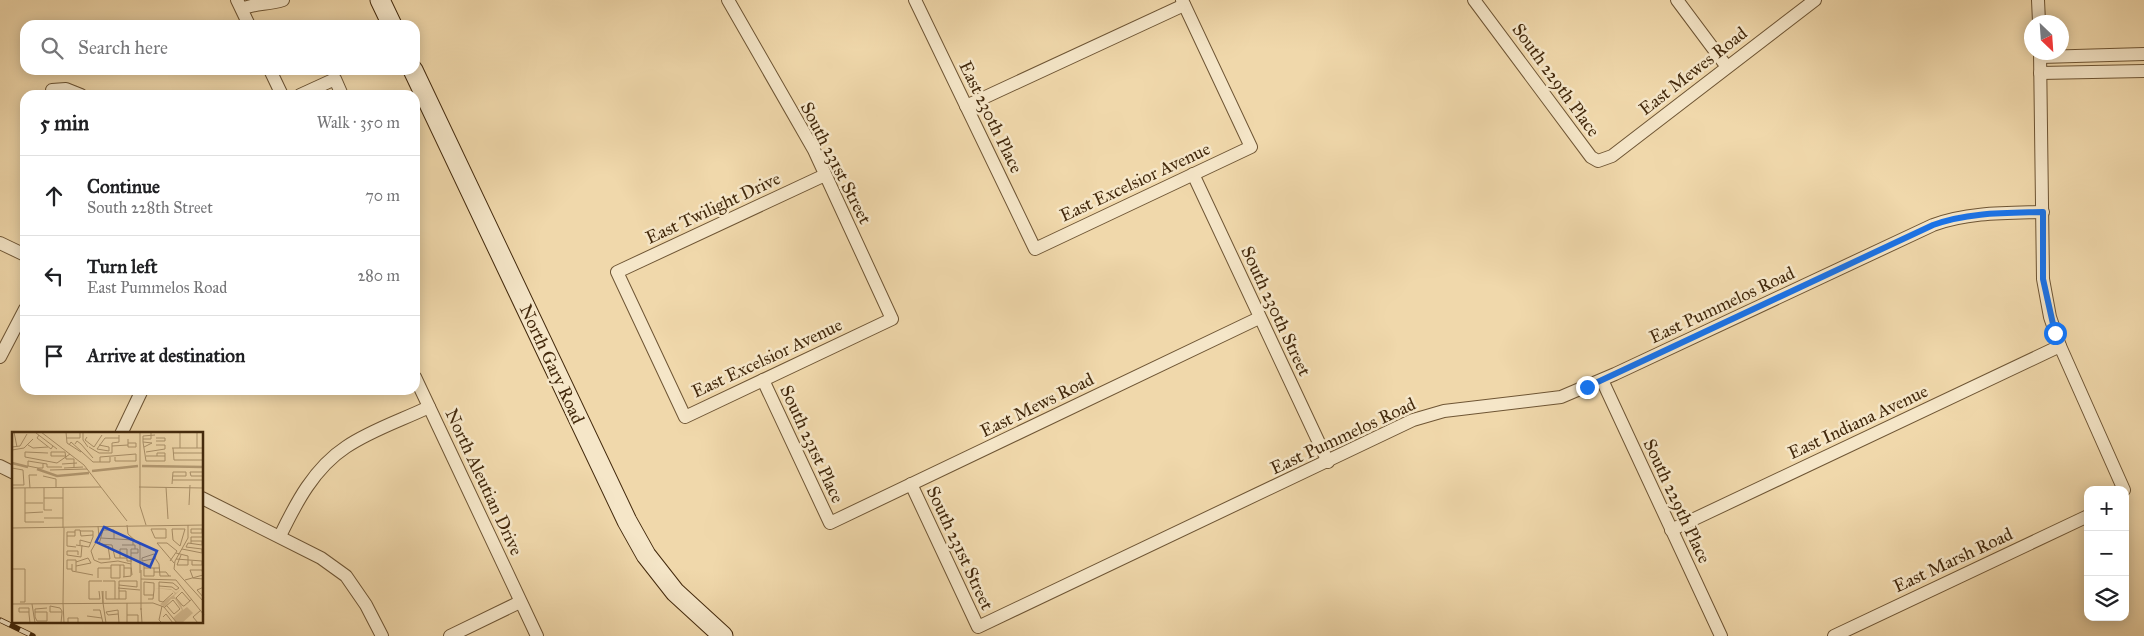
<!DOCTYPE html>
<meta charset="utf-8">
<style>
body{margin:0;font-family:"IM FELL Great Primer",serif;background:#f6f6f6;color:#202124}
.controls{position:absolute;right:15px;bottom:15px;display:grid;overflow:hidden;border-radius:10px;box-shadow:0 2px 12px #0003}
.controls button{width:45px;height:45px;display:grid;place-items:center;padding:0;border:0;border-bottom:1px solid #e0e0e0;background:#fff;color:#202124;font:25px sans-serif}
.compass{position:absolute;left:2024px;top:15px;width:45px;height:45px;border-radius:50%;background:#fff;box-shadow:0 2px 12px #0003;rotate:155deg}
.stop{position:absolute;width:15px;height:15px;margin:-11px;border:4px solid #1a73e8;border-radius:50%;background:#fff}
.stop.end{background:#1a73e8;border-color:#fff;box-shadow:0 1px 5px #0008}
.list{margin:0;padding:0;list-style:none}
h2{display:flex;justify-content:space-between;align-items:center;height:65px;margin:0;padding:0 20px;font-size:21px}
h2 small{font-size:16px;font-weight:400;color:#757577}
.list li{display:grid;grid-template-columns:32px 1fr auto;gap:15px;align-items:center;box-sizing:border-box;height:80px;padding:0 20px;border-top:1px solid #e0e0e0}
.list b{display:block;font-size:19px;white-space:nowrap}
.list p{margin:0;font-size:16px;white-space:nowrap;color:#757577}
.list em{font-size:16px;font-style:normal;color:#757577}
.icon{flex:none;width:28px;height:28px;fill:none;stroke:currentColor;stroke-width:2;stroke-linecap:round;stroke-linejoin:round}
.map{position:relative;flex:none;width:2144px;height:636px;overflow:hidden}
.search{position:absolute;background:#fff;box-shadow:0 2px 12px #0003;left:20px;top:20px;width:400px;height:55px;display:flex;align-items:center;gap:12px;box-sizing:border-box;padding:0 18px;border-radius:15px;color:#757577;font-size:19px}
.panel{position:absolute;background:#fff;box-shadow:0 2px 12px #0003;left:20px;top:90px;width:400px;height:305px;border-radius:15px}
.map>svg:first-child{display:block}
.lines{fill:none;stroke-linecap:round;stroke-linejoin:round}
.minor-casing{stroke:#6e5534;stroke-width:14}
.secondary-casing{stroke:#43290c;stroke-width:21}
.minor{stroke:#f5e6c8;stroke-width:12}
.secondary{stroke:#f5e6c8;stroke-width:19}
.rail-casing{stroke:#43290c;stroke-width:5.5}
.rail{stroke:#f5e6c8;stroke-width:4;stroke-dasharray:11;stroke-linecap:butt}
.route{stroke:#1a73e8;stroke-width:6}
.labels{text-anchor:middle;stroke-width:5;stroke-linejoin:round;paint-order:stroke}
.street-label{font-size:18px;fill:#43290c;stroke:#f5e6c8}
.inset-river{fill:none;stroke:#b59c75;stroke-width:2.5}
.inset-road{fill:none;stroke:#ab926b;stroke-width:1}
.view{fill:#1d4ed8;fill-opacity:0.15;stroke:#1d4ed8;stroke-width:2.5}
.inset-edge{fill:none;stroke:#43290c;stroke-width:2.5}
</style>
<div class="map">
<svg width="2144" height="636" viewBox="0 0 2144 636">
<rect width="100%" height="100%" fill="#f0d8ab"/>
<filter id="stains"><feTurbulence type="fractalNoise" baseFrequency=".004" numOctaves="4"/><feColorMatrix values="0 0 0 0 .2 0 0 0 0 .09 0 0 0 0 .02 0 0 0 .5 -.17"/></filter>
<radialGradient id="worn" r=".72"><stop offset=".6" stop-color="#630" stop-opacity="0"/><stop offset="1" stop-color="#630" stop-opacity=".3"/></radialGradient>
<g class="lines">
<defs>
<g id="minor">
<path d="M237,0L249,25"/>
<path d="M728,0L814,150L892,319L685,417L617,272L825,175"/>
<path d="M915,0L1035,249L1251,147L1182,0"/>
<path d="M1474,0L1591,157L1598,161L1612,156L1815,0"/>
<path d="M1677,0L1727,67"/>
<path d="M2038,0L2039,22"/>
<path d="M242,9C254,3 269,5 283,0"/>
<path d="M2040,52L2043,279L2050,317L2060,346L2124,490"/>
<path d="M2041,57L2144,54"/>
<path d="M270,70L282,95"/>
<path d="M2040,73L2144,71"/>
<path d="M52,90L66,89L81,95"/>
<path d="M300,95L335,79L342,95"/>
<path d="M966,106L1184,5"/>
<path d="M1193,174L1328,462"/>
<path d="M0,243L25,255"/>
<path d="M0,357L25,309"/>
<path d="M415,377L537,636"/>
<path d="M763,380L830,523L1259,318"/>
<path d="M1602,380L1721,636"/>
<path d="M121,434L142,390"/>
<path d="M0,466L14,473"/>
<path d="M911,484L978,627L1413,420L1444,411L1561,397L1615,374L1933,225C1968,212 2007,213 2043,212"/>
<path d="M202,498L321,558L346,576L366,605L382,636"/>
<path d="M1671,530L2060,346"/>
<path d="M280,536C296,503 314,468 346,447C371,430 402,420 429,407"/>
<path d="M450,636L520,602"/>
<path d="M1834,636L2088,516"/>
</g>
<g id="secondary">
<path d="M380,0L392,25"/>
<path d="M413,70L627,521L646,555L675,592L723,636"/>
</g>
</defs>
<!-- minor casing -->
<use href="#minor" class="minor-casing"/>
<!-- secondary casing -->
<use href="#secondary" class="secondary-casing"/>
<!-- minor -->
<use href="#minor" class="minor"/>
<!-- secondary -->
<use href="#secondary" class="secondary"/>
<defs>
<path id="rail" d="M0,620L33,636"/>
</defs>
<!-- rail casing -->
<use href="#rail" class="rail-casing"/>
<!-- rail -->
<use href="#rail" class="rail"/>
</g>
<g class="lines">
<!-- route -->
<path class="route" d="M1587,387L1933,225C1968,212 2007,213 2043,212V279L2055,333"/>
</g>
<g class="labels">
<!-- street labels -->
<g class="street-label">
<text transform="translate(1693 71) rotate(-38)" y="6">East Mewes Road</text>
<text transform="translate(1556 80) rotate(54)" y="6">South 229th Place</text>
<text transform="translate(991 117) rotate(64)" y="6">East 230th Place</text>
<text transform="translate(836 163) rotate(63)" y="6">South 231st Street</text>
<text transform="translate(1135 182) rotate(-25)" y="6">East Excelsior Avenue</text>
<text transform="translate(713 208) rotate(-25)" y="6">East Twilight Drive</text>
<text transform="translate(1722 305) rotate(-25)" y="6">East Pummelos Road</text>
<text transform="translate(1276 311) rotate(65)" y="6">South 230th Street</text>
<text transform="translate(767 358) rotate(-25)" y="6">East Excelsior Avenue</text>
<text transform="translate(552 364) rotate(65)" y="6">North Gary Road</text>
<text transform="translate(1037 405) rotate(-26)" y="6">East Mews Road</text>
<text transform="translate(1858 422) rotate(-25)" y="6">East Indiana Avenue</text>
<text transform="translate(1343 436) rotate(-25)" y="6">East Pummelos Road</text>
<text transform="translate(812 444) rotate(65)" y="6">South 231st Place</text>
<text transform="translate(484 482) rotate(65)" y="6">North Aleutian Drive</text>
<text transform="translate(1677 501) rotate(65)" y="6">South 229th Place</text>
<text transform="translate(960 548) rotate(65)" y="6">South 231st Street</text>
<text transform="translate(1953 560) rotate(-25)" y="6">East Marsh Road</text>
</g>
</g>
<!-- overview -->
<g transform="translate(12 432)">
<rect width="191" height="191" fill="#f0d8ab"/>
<path d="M142,156L159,157L164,161L170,156L162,164L169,172L171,178L175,175L181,181L170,191H165L161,186L170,178L163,167H159L153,175L148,172L163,162L160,158Z" fill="#d3ba90"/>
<path class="inset-river" d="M0,31L16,35M130,34L192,35M25,37L45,44L77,41M80,39L126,34"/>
<path class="inset-road" d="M2,0L5,15M29,0L72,33L115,89M54,0L55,11L69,20M71,0V8L76,15M128,0V74L134,93M168,0V16M24,1L45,17M27,3L25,6L39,17L41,14M143,3L131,4V10L134,29H153V21H145V24M75,5L73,8L82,15L90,3M54,6H68V0M144,6H153V9H144M116,7V15H124V11H116M131,7H139V0M131,10L140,11L132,15M63,12L65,9L69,12L81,26M16,13L21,16L36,15M57,13L59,10L81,30H98V25M87,13L97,15V19L85,17L93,6H107M100,14L116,13M0,15L8,14L15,2M77,15L87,21H100M160,16H192M161,16L162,28H192M185,16V0M0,18L12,16L21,7M134,20L153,17V13H144M36,21L13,20V25L45,31L58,22M100,21V11L107,10V3M161,21H192M53,24H39V20H53L54,27H62V35M134,24H153M88,30V25L124,22V29H103V25M31,32V36H26L16,34V29L35,32V35H50M50,32L65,31M0,36L11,38L12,53H0M52,36L71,35M38,38L75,37M31,44L44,47V56M161,48H191M160,52L161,40H174V44H161M127,55L192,56M154,55L156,87M191,55V40H178L179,44H191M0,56L89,55M13,56V90H32M18,56L17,43H25M32,56V78H40M51,56V96M32,66H51M13,71H31M177,73L178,53M13,81L31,80M32,86H51M115,93L116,102L128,113V141M176,93V106L163,129L162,137L192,170M86,94L87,105L79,119L82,128L89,131L106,129L119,132M0,96L192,93M139,97H154V106H143ZM160,97H173L168,114L161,108ZM179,97H190V101H179ZM63,100H55V114L64,115M55,104H63V98H68L69,104L81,103M89,106L121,108V113M102,107V98H91L87,112L100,113L103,126H115M145,111H155L165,119L158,129M145,111L162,131M176,111L190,113V109H179M179,111V105H190M64,113L77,115L81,105V99H68M68,113V108L79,111M110,113H123V117M170,117L190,121V117L174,115L176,111M119,121H126V117H119V134L120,143M164,121L176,124V133H165L169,123M142,122L144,125L141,127L130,129V126ZM66,123V119H55V123L69,125L70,113M108,126V117H115V129H120M143,126L147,132L148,144H159M86,127H98L96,114M164,127L190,129V133H180V129M64,130L76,126L79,131L64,134M60,132V139L81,143M132,132V144H142V136M108,133V146H99V133H112V145M132,136H148M0,137H13V170H8M60,137H55V128H64V139M129,138V178M142,140H154L157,144M111,145L119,144V136H112M86,146V136H99M129,147L164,148L192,183M191,147L181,146L178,138H190L191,143V151M173,148L191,143M91,149H103V167M107,153L125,155V149H107V167M147,154L160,155L164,158L167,156L161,151L147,150V169L151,170L161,161M192,155L185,158L192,166M106,156L128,158M87,159L88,167H77V149H90M90,159L91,171V159M94,159V167H114V159H107M136,167H141L142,158V151L132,150V163H141M178,169L170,160L164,166L171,174H172L180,167M51,171L52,96M51,171L52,191M91,171L94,191M115,171V191M0,172L141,171L152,175L165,191M20,172L23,191M150,174L147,188L150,191M129,176L130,191M152,176L153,175L161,168L168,177L162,182L155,174M81,178H88L91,191M17,180H7V176H17V182L18,191M23,180H35V189H25L23,185V177L35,176M106,182L96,183L94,180L106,178L107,191M115,183H126V191M75,184L90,186M151,185L154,182L161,191M49,191L50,181V179L48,176L38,174V180H50M56,191V186H66V190M186,191L181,185L189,178"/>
<path class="view" d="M92,95L145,119L138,135L84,110Z"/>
<rect width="191" height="191" class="inset-edge"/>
</g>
<rect width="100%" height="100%" filter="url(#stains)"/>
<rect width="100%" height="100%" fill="url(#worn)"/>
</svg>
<div class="controls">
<button>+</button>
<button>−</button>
<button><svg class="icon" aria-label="layers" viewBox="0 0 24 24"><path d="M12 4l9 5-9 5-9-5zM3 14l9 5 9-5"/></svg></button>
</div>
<svg class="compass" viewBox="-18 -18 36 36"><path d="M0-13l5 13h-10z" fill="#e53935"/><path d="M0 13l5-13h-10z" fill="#757577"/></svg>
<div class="stop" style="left:2055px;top:333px"></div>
<div class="stop end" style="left:1587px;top:387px"></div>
<div class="search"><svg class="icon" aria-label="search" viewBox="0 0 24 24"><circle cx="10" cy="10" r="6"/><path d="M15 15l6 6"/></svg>Search here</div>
<section class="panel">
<h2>5 min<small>Walk · 350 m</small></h2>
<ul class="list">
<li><svg class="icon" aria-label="ahead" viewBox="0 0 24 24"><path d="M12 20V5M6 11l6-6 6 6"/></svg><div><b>Continue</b><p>South 228th Street</p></div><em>70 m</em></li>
<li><svg class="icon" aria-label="left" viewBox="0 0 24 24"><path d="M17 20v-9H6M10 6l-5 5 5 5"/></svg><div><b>Turn left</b><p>East Pummelos Road</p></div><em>280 m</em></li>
<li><svg class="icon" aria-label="arrive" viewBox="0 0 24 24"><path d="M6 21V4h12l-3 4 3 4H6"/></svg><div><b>Arrive at destination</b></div></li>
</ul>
</section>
</div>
